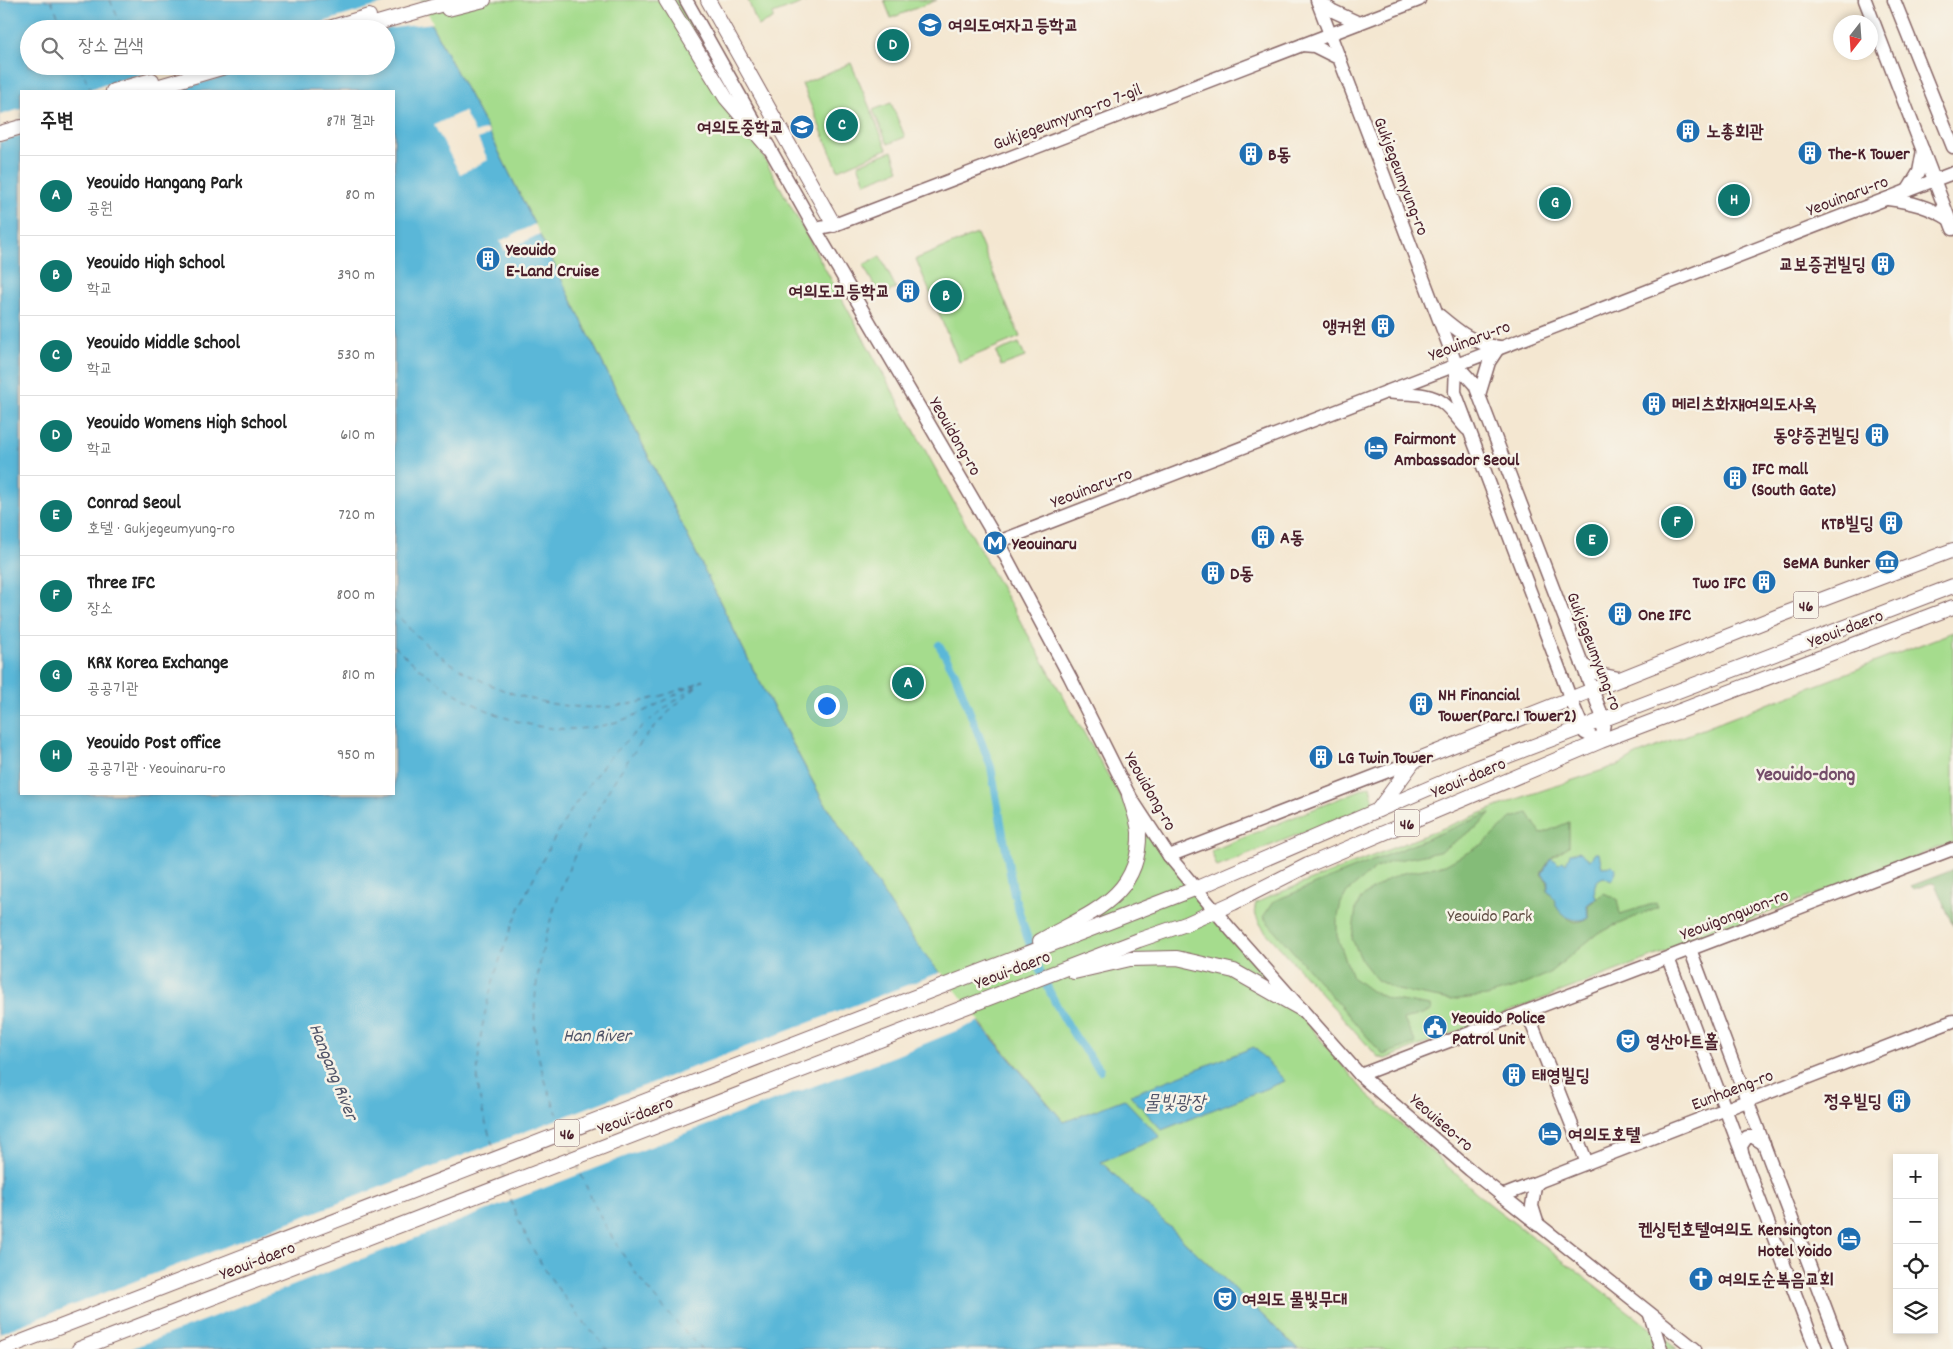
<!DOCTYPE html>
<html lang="ko">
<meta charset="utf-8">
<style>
body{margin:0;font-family:Dekko,"Poor Story",sans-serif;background:#f2f2f2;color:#222}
.controls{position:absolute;right:15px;bottom:15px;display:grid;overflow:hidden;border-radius:0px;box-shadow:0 2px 8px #0003}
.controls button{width:45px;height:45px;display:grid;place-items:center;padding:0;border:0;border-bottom:1px solid #e0e0e0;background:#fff;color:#222;font:25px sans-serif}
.compass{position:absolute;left:1833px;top:15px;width:45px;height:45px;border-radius:50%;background:#fff;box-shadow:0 2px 8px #0003;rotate:197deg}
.you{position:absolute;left:826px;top:705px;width:18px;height:18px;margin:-12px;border:4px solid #fff;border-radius:50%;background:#1a73e8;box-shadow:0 0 0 8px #1a73e833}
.badge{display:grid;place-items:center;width:32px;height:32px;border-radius:50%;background:#0f766e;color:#fff;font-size:16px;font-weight:700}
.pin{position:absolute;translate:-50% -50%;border:2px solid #fff;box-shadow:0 1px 5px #0006}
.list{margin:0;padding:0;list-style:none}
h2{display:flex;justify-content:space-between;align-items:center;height:65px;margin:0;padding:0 20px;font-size:21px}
h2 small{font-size:16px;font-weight:400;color:#767676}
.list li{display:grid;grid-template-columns:32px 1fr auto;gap:15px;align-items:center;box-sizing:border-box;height:80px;padding:0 20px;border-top:1px solid #e0e0e0}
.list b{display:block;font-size:19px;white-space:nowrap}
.list p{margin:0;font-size:16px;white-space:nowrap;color:#767676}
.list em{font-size:16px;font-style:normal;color:#767676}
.icon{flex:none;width:28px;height:28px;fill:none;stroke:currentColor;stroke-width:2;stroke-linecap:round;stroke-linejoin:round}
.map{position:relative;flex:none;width:1953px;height:1349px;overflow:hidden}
.search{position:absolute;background:#fff;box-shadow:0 2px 8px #0003;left:20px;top:20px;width:375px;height:55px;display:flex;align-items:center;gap:12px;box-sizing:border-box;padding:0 18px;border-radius:28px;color:#767676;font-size:19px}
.panel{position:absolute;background:#fff;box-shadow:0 2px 8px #0003;left:20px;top:90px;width:375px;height:705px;border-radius:0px}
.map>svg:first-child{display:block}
.green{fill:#a5dc8d;stroke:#787e5c}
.forest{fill:#84bc78;stroke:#676e52}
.water{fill:#5ab7d8;stroke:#526b82;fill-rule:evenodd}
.pier{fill:#f4e7d1}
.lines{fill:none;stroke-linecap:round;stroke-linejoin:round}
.canal{stroke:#5ab7d8;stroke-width:8}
.ferry{stroke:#505468;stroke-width:1;stroke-dasharray:6 5;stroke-linecap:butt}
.secondary-casing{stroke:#866565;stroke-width:15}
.primary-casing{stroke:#866565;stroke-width:16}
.secondary{stroke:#fff;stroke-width:12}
.primary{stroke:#fff;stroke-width:14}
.labels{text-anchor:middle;stroke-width:5;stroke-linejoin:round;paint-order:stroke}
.shield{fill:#f7f3e8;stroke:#7e5f64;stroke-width:1}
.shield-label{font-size:16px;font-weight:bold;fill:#4a1f2b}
.poi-label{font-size:18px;font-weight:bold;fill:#4a1f2b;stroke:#f7f3e8;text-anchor:start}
.street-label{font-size:18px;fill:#4a1f2b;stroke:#f7f3e8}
.park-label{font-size:18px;fill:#614e44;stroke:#f7f3e8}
.water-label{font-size:19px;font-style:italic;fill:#505468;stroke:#f7f3e8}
.quarter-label{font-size:20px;font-weight:bold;fill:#754e6a;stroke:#f7f3e8}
</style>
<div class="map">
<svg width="1953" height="1349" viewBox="0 0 1953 1349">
<rect width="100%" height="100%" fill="#f7f3e8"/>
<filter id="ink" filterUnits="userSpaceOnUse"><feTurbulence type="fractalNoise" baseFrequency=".02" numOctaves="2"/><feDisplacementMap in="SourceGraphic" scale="10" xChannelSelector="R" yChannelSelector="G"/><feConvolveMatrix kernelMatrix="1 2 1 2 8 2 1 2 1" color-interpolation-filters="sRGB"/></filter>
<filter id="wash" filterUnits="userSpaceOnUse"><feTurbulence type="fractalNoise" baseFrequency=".0096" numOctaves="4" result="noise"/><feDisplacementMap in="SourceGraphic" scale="20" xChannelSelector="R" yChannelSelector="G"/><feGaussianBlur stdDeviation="1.12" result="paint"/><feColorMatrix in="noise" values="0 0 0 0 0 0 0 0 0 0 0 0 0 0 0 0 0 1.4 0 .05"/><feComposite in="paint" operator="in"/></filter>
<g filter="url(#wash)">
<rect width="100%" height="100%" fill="#f4e7d1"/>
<!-- green -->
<g class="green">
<path d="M418,0H677L994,575L1129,812L1364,1091L1486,1201L1677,1349H1298L1101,1162L1064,1122L930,963L864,867L822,799L754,671L490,134Z"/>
<path d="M748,0H810L773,14V19L758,26Z"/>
<path d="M884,0H937L891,18Z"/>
<path d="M851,63L887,149L838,170L802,84Z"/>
<path d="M891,103L905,137L888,144L873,110Z"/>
<path d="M892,151L899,170L865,183L858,164Z"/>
<path d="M977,234L1020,337L959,362L916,259Z"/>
<path d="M880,256L896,288L880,296L863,265Z"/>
<path d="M1019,343L1025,357L1001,366L996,352Z"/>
<path d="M1953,632V842L1385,1059L1378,1057L1265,931C1259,922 1252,914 1256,903L1271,896L1517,799L1621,764L1636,755Z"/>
<path d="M1370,786L1373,800L1369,806L1217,867L1211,851Z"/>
</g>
<!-- forest -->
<g class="forest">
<path d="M1490,813L1480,825L1439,852L1393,861L1376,868L1347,892L1341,903L1337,921V936L1352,977L1371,991L1389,999L1430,1006L1431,1011L1404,1020L1416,1043L1383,1055L1263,917L1274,901Z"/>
<path d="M1528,813L1541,834L1569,822V846L1551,858L1541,874L1548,882L1547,891C1560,899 1563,933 1588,918V905L1604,893L1617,899L1620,914L1656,903L1658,907L1598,933L1548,974L1521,986L1487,996L1450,1000L1397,990L1377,980L1362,961L1352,939L1356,908L1362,897L1387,880L1403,873L1445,865L1483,844L1512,818Z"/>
<path d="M1953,870V925L1935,884L1931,883L1914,889L1911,886Z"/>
</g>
<!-- water -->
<g class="water">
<path d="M0,0H418L490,134L754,671L822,799L913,939L979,1023L1064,1122L1124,1099L1160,1137L1101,1162L1298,1349H0ZM29,29H386V66H29ZM21,91H394V794H21Z"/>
<path d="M1579,851L1590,860L1595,853H1599L1602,867L1612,866L1615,869V875L1611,881L1604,877C1594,880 1593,888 1596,898L1587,905L1588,918C1578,923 1564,918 1558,909C1554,902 1555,896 1547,891L1549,882L1542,874L1551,858L1559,864L1562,861L1566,863L1570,854Z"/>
<path d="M1254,1047L1285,1081L1162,1130L1130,1095Z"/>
</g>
<!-- pier -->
<g class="pier">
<path d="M395,0H421L433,23L386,29H301Z"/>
<path d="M170,66H259L173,91H83Z"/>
<path d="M21,109V135L0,142V115Z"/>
<path d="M464,111L475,133L487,129L490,134L478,139L488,160L460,174L434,125Z"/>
<path d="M535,224L540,234L505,251L500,241Z"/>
<path d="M941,972L980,1021L895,1056L686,1133L130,1349H0V1333Z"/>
</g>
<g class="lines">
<!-- canal -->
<g class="canal">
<path d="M939,645L954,671L991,767L1014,895"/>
<path d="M1016,901C1033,963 1059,1021 1100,1070"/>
</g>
<!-- ferry -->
<g class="ferry">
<path d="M51,0L64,29"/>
<path d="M110,0L123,29"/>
<path d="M80,66L91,91"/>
<path d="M140,66L144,75"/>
<path d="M394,610C441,673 529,712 607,707C638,705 666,695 695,684"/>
<path d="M394,646C451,700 532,746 613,723C645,714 673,695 703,680C671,704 639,726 612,755C549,827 481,970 478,1067C476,1097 486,1125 495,1152"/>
<path d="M562,1126C550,1095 537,1064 535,1031C529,942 582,822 634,752C652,727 674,706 697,686"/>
<path d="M567,1139L572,1151"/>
<path d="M499,1163L504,1178"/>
<path d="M577,1164C607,1241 644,1291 702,1349"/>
<path d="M507,1189C528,1254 563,1299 607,1349"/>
</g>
</g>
</g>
<g filter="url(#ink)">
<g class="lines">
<defs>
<g id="secondary">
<path d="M686,0L815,229L998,542L1070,677L1129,795L1169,856L1231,930L1360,1075L1470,1170L1695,1349"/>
<path d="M1317,0L1456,364L1455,392L1571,700L1585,733L1601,741L1604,723L1603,718L1475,385L1456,364"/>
<path d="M1318,0L1333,11L1359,23"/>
<path d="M1865,0L1953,229"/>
<path d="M1894,0L1953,147"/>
<path d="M1302,45L1314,46L1340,59"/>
<path d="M1908,190L1919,172L1923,150"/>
<path d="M1888,199C1912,202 1929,207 1949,219"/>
<path d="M815,229L834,225L1419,0"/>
<path d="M1439,315C1458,331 1473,344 1499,347"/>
<path d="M1386,392C1405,395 1428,391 1443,403C1452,410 1459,421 1467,429"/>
<path d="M1479,395L1489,362L1499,347"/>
<path d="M998,542L1953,173"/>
<path d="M1582,664L1598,674L1623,679"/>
<path d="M1169,856L1414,761"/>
<path d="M1690,949L1841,1349"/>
<path d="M1668,958L1816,1349"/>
<path d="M1527,1012L1587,1163"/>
<path d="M1360,1075L1953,849"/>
<path d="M1742,1153L1741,1146L1747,1137H1753L1764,1144"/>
<path d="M1502,1196L1953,1021"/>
<path d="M1538,1225L1532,1206L1535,1186L1539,1182"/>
<path d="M1650,1315L1661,1349"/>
</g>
<g id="primary">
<path d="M666,0L726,98L768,147"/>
<path d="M708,0L834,225"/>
<path d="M448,9L484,0"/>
<path d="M326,29L369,16"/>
<path d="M357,29L457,0"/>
<path d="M113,91L152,80"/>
<path d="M143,91L228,66"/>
<path d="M0,133L21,127"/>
<path d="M1378,810L1414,761L1781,615L1953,550"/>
<path d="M1040,941C1086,914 1141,899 1139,832C1138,820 1132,806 1129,795"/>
<path d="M1074,972L1130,959L1177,958L1234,971L1301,1009"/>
<path d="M3,1349L1197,888L1476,768L1953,586"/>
<path d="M79,1349L1139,940L1186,924L1233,903L1308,865L1601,741L1953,607"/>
</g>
</defs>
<!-- secondary casing -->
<use href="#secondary" class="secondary-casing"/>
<!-- primary casing -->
<use href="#primary" class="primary-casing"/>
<!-- secondary -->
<use href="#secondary" class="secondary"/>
<!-- primary -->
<use href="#primary" class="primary"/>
</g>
</g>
<!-- icons -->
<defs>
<symbol id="school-disc" viewBox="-11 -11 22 22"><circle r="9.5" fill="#1f6fb2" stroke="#f7f3e8"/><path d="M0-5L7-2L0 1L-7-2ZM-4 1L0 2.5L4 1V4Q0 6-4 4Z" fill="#fff"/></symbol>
<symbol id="building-disc" viewBox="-11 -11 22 22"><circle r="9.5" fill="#1f6fb2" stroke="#f7f3e8"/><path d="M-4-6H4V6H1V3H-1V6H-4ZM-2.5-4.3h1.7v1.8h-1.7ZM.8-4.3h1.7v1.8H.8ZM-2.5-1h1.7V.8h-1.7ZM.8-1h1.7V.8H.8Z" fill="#fff"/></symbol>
<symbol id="hotel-disc" viewBox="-11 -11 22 22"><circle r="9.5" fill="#1f6fb2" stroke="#f7f3e8"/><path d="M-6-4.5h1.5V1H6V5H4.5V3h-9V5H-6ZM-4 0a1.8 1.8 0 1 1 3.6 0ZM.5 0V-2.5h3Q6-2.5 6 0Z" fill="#fff"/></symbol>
<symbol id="metro-disc" viewBox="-11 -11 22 22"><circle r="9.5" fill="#1f6fb2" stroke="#f7f3e8"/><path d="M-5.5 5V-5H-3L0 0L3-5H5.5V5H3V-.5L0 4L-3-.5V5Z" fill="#fff"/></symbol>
<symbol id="museum-disc" viewBox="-11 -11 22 22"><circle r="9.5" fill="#1f6fb2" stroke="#f7f3e8"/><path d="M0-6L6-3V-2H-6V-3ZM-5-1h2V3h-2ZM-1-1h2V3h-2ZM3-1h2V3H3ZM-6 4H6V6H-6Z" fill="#fff"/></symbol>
<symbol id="civic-disc" viewBox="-11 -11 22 22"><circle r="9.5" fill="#1f6fb2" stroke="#f7f3e8"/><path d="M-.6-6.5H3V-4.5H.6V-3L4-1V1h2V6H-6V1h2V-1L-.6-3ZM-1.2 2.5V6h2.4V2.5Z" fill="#fff"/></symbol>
<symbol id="theatre-disc" viewBox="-11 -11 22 22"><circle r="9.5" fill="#1f6fb2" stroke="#f7f3e8"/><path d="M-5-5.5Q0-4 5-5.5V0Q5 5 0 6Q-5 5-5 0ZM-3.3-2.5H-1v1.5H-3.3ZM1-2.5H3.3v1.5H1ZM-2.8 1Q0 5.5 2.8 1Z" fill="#fff"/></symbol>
<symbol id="church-disc" viewBox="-11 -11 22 22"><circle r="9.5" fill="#1f6fb2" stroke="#f7f3e8"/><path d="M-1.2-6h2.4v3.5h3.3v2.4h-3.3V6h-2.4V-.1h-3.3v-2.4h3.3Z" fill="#fff"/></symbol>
</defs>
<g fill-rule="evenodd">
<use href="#school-disc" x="916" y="11" width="28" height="28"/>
<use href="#school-disc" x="788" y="113" width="28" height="28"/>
<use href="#building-disc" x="1674" y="117" width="28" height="28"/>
<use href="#building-disc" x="1796" y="139" width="28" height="28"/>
<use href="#building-disc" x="1237" y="140" width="28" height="28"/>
<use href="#building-disc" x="474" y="245" width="28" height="28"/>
<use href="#building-disc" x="1869" y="250" width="28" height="28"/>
<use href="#building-disc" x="894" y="277" width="28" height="28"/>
<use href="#building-disc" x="1369" y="312" width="28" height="28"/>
<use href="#building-disc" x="1640" y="390" width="28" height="28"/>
<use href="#building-disc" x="1863" y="421" width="28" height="28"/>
<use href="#hotel-disc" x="1362" y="434" width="28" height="28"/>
<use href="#building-disc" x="1721" y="464" width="28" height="28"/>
<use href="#building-disc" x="1877" y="509" width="28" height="28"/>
<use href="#building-disc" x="1249" y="523" width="28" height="28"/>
<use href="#metro-disc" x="981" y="529" width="28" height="28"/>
<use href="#museum-disc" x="1873" y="548" width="28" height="28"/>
<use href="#building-disc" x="1199" y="559" width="28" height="28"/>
<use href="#building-disc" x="1750" y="568" width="28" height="28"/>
<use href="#building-disc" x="1606" y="600" width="28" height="28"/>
<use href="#building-disc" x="1407" y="690" width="28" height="28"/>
<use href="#building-disc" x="1307" y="743" width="28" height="28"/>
<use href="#civic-disc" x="1421" y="1013" width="28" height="28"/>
<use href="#theatre-disc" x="1614" y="1027" width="28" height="28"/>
<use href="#building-disc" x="1500" y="1061" width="28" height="28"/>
<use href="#building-disc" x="1885" y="1087" width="28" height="28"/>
<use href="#hotel-disc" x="1536" y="1120" width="28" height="28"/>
<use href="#hotel-disc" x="1835" y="1225" width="28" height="28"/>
<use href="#church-disc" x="1687" y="1265" width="28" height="28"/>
<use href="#theatre-disc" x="1211" y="1285" width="28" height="28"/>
</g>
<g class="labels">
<!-- shield labels -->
<g class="shield">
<rect x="1793.5" y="591.5" width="25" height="27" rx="4"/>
<rect x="1394.5" y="809.5" width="25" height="27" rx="4"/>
<rect x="554.5" y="1119.5" width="25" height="27" rx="4"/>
</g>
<g class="shield-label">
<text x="1806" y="611">46</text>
<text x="1407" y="829">46</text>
<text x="567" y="1139">46</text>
</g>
<!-- poi labels -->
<g class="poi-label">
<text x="948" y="31">여의도여자고등학교</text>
<text x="784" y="133" text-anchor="end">여의도중학교</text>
<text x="1706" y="137">노총회관</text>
<text x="1828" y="159">The-K Tower</text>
<text x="1268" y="160">B동</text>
<text x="506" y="255">Yeouido<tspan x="506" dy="21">E-Land Cruise</tspan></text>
<text x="1866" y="270" text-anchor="end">교보증권빌딩</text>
<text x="890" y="297" text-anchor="end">여의도고등학교</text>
<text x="1366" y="332" text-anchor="end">앵커원</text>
<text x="1672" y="410">메리츠화재여의도사옥</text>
<text x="1860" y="441" text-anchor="end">동양증권빌딩</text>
<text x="1394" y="444">Fairmont<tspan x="1394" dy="21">Ambassador Seoul</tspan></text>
<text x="1752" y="474">IFC mall<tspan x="1752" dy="21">(South Gate)</tspan></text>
<text x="1874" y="529" text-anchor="end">KTB빌딩</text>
<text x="1280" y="543">A동</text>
<text x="1012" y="549">Yeouinaru</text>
<text x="1870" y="568" text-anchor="end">SeMA Bunker</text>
<text x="1230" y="579">D동</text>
<text x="1746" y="588" text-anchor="end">Two IFC</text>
<text x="1638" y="620">One IFC</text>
<text x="1438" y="700">NH Financial<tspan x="1438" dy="21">Tower(Parc.1 Tower2)</tspan></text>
<text x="1338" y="763">LG Twin Tower</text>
<text x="1452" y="1023">Yeouido Police<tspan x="1452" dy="21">Patrol Unit</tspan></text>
<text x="1646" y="1047">영산아트홀</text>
<text x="1532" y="1081">태영빌딩</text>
<text x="1882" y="1107" text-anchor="end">정우빌딩</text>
<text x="1568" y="1140">여의도호텔</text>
<text x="1832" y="1235" text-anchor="end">켄싱턴호텔여의도 Kensington<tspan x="1832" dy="21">Hotel Yoido</tspan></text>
<text x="1718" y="1285">여의도순복음교회</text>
<text x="1242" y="1305">여의도 물빛무대</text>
</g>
<!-- street labels -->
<g class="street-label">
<text transform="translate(1067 116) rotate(-21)" y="6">Gukjegeumyung-ro 7-gil</text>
<text transform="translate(1402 176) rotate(69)" y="6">Gukjegeumyung-ro</text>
<text transform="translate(1847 195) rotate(-21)" y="6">Yeouinaru-ro</text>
<text transform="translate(1469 340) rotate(-21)" y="6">Yeouinaru-ro</text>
<text transform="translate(956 436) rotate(60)" y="6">Yeouidong-ro</text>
<text transform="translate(1091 487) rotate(-21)" y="6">Yeouinaru-ro</text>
<text transform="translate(1845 628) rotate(-21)" y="6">Yeoui-daero</text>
<text transform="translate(1595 651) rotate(69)" y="6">Gukjegeumyung-ro</text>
<text transform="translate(1468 777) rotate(-23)" y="6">Yeoui-daero</text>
<text transform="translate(1151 791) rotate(60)" y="6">Yeouidong-ro</text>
<text transform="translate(1734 914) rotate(-21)" y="6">Yeouigongwon-ro</text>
<text transform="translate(1012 969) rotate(-21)" y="6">Yeoui-daero</text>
<text transform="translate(1732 1089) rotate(-21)" y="6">Eunhaeng-ro</text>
<text transform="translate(635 1115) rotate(-21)" y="6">Yeoui-daero</text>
<text transform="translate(1442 1122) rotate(41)" y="6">Yeouiseo-ro</text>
<text transform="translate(257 1260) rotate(-21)" y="6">Yeoui-daero</text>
</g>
<!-- park labels -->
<g class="park-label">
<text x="1490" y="921">Yeouido Park</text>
</g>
<!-- water labels -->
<g class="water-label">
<text x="597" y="1041">Han River</text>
<text transform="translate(335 1071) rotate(68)" y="7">Hangang River</text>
<text x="1175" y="1108">물빛광장</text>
</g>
<!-- quarter labels -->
<g class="quarter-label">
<text x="1806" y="780">Yeouido-dong</text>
</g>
</g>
</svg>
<div class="controls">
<button>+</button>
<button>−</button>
<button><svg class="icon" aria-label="locate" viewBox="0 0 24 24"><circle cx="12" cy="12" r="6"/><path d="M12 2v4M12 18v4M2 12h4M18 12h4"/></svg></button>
<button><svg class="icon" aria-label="layers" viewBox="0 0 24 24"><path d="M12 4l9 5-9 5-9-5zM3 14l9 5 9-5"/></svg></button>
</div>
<svg class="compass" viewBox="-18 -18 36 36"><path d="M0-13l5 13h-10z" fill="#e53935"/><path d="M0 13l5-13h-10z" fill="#767676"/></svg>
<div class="you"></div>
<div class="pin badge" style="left:908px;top:683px">A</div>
<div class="pin badge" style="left:946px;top:296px">B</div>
<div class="pin badge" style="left:842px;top:125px">C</div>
<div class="pin badge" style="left:893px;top:45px">D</div>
<div class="pin badge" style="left:1592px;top:540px">E</div>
<div class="pin badge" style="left:1677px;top:522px">F</div>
<div class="pin badge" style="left:1555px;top:203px">G</div>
<div class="pin badge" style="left:1734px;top:200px">H</div>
<div class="search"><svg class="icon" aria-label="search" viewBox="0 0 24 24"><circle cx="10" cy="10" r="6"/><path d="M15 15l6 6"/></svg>장소 검색</div>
<section class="panel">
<h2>주변<small>8개 결과</small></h2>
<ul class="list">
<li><span class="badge">A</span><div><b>Yeouido Hangang Park</b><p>공원</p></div><em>80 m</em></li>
<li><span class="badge">B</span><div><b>Yeouido High School</b><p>학교</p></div><em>390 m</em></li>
<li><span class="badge">C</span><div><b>Yeouido Middle School</b><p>학교</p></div><em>530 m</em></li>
<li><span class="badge">D</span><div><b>Yeouido Womens High School</b><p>학교</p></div><em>610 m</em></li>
<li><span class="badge">E</span><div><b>Conrad Seoul</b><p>호텔 · Gukjegeumyung-ro</p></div><em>720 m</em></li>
<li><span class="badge">F</span><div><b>Three IFC</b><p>장소</p></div><em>800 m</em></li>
<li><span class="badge">G</span><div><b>KRX Korea Exchange</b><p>공공기관</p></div><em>810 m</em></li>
<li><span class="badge">H</span><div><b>Yeouido Post office</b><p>공공기관 · Yeouinaru-ro</p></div><em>950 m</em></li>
</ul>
</section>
</div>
